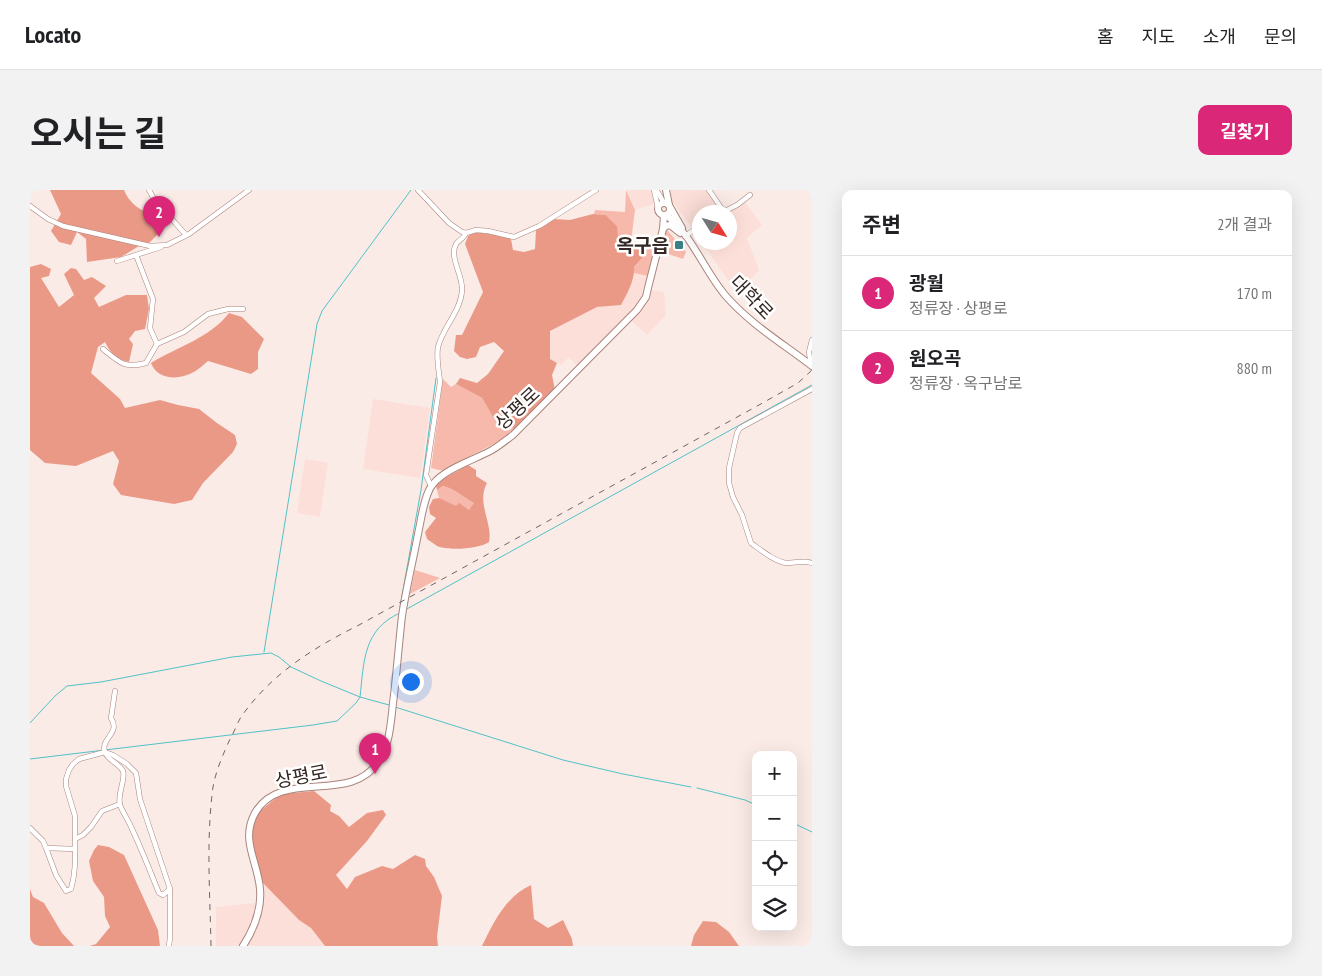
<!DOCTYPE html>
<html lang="ko">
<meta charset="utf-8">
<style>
body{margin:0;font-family:"PT Sans Narrow","Noto Sans KR",sans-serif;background:#f2f2f2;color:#202124}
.controls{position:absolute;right:15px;bottom:15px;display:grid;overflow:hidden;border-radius:10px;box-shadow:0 5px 20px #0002}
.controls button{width:45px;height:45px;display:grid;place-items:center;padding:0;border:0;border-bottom:1px solid #e0e0e0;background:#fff;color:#202124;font:25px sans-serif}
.compass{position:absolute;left:662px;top:15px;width:45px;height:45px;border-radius:50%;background:#fff;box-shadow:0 5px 20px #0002;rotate:127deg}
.you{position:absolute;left:380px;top:491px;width:18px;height:18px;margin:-12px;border:4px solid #fff;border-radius:50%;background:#1a73e8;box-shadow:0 0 0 8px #1a73e833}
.badge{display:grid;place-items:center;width:32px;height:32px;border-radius:50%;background:#db2777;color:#fff;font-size:16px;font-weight:700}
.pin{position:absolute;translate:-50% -41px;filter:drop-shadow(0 1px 2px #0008)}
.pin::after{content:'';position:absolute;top:26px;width:18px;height:15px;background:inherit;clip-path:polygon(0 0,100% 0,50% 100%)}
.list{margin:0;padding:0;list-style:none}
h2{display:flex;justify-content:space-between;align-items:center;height:65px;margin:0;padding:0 20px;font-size:21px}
h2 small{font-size:16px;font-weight:400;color:#757577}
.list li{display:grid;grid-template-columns:32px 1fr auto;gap:15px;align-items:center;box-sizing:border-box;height:75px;padding:0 20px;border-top:1px solid #e0e0e0}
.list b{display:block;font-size:19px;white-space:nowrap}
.list p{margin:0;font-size:16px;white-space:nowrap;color:#757577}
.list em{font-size:16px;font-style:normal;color:#757577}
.icon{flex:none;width:28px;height:28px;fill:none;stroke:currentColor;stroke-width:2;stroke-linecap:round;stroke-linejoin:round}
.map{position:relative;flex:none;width:782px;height:756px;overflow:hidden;border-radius:10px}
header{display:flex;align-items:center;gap:30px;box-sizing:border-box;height:70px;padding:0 25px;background:#fff;border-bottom:1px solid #e0e0e0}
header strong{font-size:24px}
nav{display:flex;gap:28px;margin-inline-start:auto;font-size:18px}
.intro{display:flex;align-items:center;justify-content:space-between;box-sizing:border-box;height:120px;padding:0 30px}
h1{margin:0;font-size:35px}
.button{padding:12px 22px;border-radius:10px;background:#db2777;color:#fff;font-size:18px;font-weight:700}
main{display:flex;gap:30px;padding:0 30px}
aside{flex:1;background:#fff;border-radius:10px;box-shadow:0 5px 20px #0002}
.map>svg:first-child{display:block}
.built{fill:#fcdfd8}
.green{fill:#f7b9ab}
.forest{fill:#eb9987}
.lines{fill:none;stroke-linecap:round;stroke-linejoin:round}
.stream{stroke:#50c2c8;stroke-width:1}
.street-casing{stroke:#a9847c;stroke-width:5.5}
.secondary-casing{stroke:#a9847c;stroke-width:8}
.street{stroke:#fff;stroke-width:4.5}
.secondary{stroke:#fff;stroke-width:6}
.rail{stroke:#736460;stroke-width:1;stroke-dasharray:6 6;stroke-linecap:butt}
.poi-dot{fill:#398286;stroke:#fff;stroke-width:2}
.labels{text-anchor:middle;stroke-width:5;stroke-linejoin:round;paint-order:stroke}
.poi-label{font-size:19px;font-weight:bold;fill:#352723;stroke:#fff;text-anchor:end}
.street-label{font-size:19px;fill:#352723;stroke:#fff}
</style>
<header>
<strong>Locato</strong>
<nav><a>홈</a><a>지도</a><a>소개</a><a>문의</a></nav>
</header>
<div class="intro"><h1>오시는 길</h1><a class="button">길찾기</a></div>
<main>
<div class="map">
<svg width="782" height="756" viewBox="0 0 782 756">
<rect width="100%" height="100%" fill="#fbebe7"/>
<!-- built -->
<g class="built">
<path d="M597,0H623L626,13L605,20Z"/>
<path d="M640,0H678L691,21L669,22V35L663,39L641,10Z"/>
<path d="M714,11L732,35L717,48L729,80L722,88L704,98L672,53L699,52V22H696Z"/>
<path d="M604,83L618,86L611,113L549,178L539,167L531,175L520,170V141L567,117L591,115L598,101Z"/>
<path d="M620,100L634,102L636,125L617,145L602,131L614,113Z"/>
<path d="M343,209L400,218L390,288L333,279Z"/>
<path d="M275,269L298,273L290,327L267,323Z"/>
<path d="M233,693L269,730L281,738L295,756H186V717L226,713Z"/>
</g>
<!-- green -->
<g class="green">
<path d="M596,0L605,20L600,59H598L587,48V36L576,25L564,24L565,20L595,22Z"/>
<path d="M635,40L638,41L656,62L653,69L632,62Z"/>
<path d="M614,58L626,59L618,86L604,83V77L612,68Z"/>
<path d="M413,189L421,197L426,194L452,208L464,229L480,231L483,240L474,249L434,269L413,281L401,278Z"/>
<path d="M413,296C425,299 433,307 444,313L440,320L420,315L409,308L407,300Z"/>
<path d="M385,380L410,388L380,404Z"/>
</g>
<!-- forest -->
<g class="forest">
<path d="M20,0H94C99,13 111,22 124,24L129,43L117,55L109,56L91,67L57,72L56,49L47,42L41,55L29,52L21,41L31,24Z"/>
<path d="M563,24L576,25L587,36L588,48L598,59L614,58L612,68L604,77C605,90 597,104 591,115L567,117L520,141V169L527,173L522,185L525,200L483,240L480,231L464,229L452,208L426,194L430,188L447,193L458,184L474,161L464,152L450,157L446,167L437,169L430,167L424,161L426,145H432L453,102L435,54L438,46L444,42L475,46L481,49L483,60L494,62L505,59L506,40L516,35L523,29L540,30Z"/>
<path d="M11,74L21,79L19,86L11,88L29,117L44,105L34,84L41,78L46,79L54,90L62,87L76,96L64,108L69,117L96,105H117L119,119L115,139L105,141L99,149L103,154L99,172C86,169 81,164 75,152L68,157L61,183L90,209L95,218L130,210L148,215L169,219L187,233L205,245L207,254L203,262L173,293L162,310L144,314L91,305L83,294L89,271L83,261L46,276L15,273L0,260V77Z"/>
<path d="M199,123L212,127L234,149L228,162V179L221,184L178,171C173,175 168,180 162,183C148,190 127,190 121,173C147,157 180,148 199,123Z"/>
<path d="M438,275L446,280V286L457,293C446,313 463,333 459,352C449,359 419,361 407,356C404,354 400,351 397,349L395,342L406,328L400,324L399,317L403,309L409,308L426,316L429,313L439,320L444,313C433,307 425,299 413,296L407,300L406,296L411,290Z"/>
<path d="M284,601L301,615L300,621L309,626L319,637L337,623L353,620L356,625L337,651L306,685L317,699L325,687L352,676L363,679L385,665L395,669L396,676L404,687L412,706L407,747L408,756H295L281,738L269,730L233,693L221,651L222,638L228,623L242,611L252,604Z"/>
<path d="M68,655L79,657L94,665L128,740L130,756H60L66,754L80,737L75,726L74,707L63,691L59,671L64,660Z"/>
<path d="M501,695L504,729L518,738L533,730L542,749L543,756H452C463,733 476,706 501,695Z"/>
<path d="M0,699L3,707L14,713L32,743L44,756H0Z"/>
<path d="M673,731L686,732L699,742L709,756H661L664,745Z"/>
</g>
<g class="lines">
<!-- stream -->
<g class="stream">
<path d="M370,417L391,300L406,188"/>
<path d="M375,420L782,195"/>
<path d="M234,462L287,134L292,121L381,0"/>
<path d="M365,517L533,570L593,584L661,597"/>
<path d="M0,533L25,506L37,496L71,492L202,467L241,463L249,467L261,477L291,491L330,507L359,515"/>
<path d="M0,569L283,535L307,531L326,513L330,507C334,472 333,439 370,423"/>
<path d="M667,598L715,610L726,615"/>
<path d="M763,633L782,642"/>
</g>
<defs>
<g id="street">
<path d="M119,0L124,9L156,45"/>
<path d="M388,0L419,33L432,42L436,43L446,40L458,41L484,47L509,36L566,0"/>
<path d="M624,0L628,18"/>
<path d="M679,0L694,22"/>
<path d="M627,1L634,13"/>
<path d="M0,16L18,29L33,36L120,56L137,55L159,44L219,0"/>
<path d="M693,22L707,15L720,5"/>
<path d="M655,46L669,37"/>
<path d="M87,71L131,57"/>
<path d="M127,154L154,142L178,124L198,119H213"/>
<path d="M73,159C89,172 94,179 116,173L127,154L120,138L123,109L106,65"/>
<path d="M781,175L779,162L782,150"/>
<path d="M782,199L710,238L707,243L699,278V293L703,307L712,325L721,353C731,360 745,372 757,373C766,373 773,370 782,373"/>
<path d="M401,296L396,285L410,192C409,181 406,168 408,157C413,137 431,121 432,100C433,85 419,68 426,54C429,50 434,48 436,43"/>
<path d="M85,501L81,528C91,544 70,548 75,562C78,571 89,573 93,581C96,589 87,604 90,615C93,623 99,631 102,639C112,660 120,681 129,703L133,705L140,699V747L139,756"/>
<path d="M0,638L13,651L16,658"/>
<path d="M45,649V626L36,596V589L39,580L43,574L49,569L75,562L83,565L97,574L106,583L110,609L140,699"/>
<path d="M45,659L16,658L26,685L36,701L41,699C46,682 45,667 45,649L53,645L61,637L72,621L90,614"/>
</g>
<g id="secondary">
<path d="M636,0L639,15"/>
<circle cx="634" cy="19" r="6"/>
<path d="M640,17L652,38"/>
<path d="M636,25C662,45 674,80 695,105C720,134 752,153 782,176"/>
<path d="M633,39L636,36L640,35L650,43"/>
<path d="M213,756C224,739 232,721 230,699C228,672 210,650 225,623C251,577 321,616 349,571C361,553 361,527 364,505C367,479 369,452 372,426C376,399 383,371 388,344C391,331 394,304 403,294C416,278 444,270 462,260C469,256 476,250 483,245L607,120L616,107L618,98L633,39L634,25"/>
</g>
</defs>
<!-- street casing -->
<use href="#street" class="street-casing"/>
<!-- secondary casing -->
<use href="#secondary" class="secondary-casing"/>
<!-- street -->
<use href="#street" class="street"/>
<!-- secondary -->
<use href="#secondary" class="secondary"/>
<!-- rail -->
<path class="rail" d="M181,756C180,703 176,649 183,597C186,580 194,562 201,547C205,541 207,533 211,527C241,484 283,458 329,435L729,215L768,193L782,180"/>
</g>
<!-- markers -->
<rect class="poi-dot" x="644" y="50" width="10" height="10" rx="2.5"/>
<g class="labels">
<!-- poi labels -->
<g class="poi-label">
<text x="639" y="62">옥구읍</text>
</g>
<!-- street labels -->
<g class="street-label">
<text transform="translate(722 107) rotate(46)" y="7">대학로</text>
<text transform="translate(487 218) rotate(-43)" y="7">상평로</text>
<text transform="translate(271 586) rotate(-11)" y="7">상평로</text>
</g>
</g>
</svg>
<div class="controls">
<button>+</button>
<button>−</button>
<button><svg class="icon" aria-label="locate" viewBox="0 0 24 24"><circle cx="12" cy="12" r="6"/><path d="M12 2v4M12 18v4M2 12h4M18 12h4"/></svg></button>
<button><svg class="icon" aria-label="layers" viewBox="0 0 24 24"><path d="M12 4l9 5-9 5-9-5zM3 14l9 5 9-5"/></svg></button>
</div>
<svg class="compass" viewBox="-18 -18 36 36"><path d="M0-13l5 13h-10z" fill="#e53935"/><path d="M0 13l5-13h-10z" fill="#757577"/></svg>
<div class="you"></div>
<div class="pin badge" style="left:345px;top:584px">1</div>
<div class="pin badge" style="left:129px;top:47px">2</div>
</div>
<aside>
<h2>주변<small>2개 결과</small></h2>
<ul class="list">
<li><span class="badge">1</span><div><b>광월</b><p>정류장 · 상평로</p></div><em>170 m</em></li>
<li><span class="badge">2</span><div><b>원오곡</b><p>정류장 · 옥구남로</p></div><em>880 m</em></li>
</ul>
</aside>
</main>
